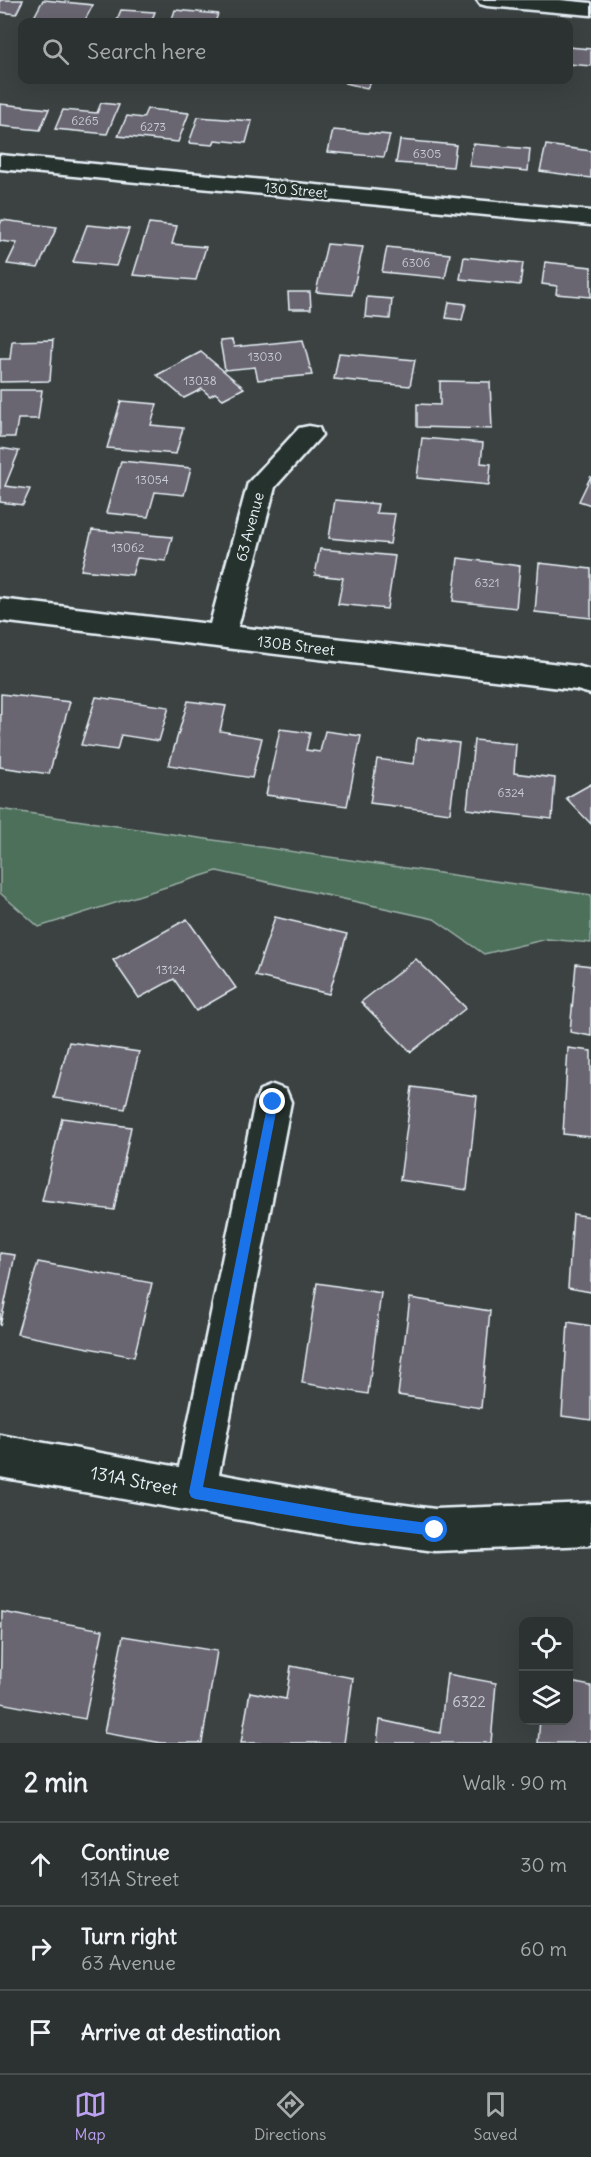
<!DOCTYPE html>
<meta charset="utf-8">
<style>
body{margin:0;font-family:Delius,sans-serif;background:#343a39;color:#f1f3f6}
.controls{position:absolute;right:18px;bottom:18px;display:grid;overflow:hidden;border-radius:12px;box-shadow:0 6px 24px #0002}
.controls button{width:54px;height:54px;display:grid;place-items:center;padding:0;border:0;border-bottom:2px solid #484d4d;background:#2c3231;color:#f1f3f6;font:30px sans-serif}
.stop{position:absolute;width:18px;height:18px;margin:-14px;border:4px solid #1a73e8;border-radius:50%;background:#fff}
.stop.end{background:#1a73e8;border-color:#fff;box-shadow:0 2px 6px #0008}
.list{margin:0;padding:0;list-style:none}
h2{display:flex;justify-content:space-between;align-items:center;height:78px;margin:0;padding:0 24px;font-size:26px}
h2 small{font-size:20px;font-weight:400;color:#a6aaab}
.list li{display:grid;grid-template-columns:39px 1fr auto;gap:18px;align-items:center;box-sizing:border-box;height:84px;padding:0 24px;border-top:2px solid #484d4d}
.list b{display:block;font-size:22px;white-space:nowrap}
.list p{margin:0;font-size:20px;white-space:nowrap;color:#a6aaab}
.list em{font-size:20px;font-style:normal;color:#a6aaab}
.icon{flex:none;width:33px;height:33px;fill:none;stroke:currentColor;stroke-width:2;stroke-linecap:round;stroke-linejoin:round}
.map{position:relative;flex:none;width:591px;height:1743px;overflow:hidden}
.search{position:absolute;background:#2c3231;box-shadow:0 6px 24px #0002;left:18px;right:18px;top:18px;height:66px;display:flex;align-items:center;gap:15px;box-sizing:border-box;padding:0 21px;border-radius:12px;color:#a6aaab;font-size:22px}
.sheet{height:330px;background:#2c3231}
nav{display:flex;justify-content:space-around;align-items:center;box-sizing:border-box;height:84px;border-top:2px solid #484d4d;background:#2c3231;font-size:16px;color:#a6aaab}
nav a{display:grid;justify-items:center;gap:3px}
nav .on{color:#bca0f2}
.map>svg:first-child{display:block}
.green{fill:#4e705a;stroke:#9bb0a9;stroke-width:1.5}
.building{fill:#6b6671;stroke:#e8f1f8;stroke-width:1.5}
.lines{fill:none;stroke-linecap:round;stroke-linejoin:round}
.minor-casing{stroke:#e8f1f8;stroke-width:5}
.minor{fill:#26332d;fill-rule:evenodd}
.route{fill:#1a73e8}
.labels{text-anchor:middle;stroke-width:4.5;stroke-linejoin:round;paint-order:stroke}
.number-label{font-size:12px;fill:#c9ced6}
.far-street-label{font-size:14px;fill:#e8f1f8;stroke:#26332d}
.street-label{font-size:15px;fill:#e8f1f8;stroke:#26332d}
.near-number-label{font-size:15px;fill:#c9ced6}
.near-street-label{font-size:18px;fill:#e8f1f8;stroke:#26332d}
</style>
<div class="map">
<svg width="591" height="1743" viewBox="0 0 591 1743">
<rect width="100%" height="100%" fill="#3b4241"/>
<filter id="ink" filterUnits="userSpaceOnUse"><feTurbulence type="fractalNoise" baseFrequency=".0167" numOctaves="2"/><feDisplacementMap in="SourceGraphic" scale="12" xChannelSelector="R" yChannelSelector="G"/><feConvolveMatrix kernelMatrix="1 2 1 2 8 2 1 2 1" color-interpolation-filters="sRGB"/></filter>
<g filter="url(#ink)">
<!-- green -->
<path class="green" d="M0,809L591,895V943L547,939L484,954L434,919L217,871L39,927L0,893Z"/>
<!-- building -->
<g class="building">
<path d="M0,0H23L16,14L0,12Z"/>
<path d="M43,0H44L93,5L84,22L34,17Z"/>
<path d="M121,10L155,12L151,22H116Z"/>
<path d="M175,10L218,14L215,22H171Z"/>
<path d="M257,18L284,21L256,22Z"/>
<path d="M568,47L591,49V66L568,64Z"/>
<path d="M347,80H372L367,88L345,83Z"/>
<path d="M101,103L119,105L107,134L55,129L63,110L97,113Z"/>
<path d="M0,104L49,109L40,130L0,126Z"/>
<path d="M147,109L189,113L178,142L118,136L127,116L143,118Z"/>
<path d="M198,117L252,121L246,143L215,140L213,145L189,143Z"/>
<path d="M333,130L390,135L384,157L328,152Z"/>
<path d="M400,140L456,145L453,167L396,163Z"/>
<path d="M473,144L530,149L528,171L469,166Z"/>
<path d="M546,145L591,151V178L540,171Z"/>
<path d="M2,220L57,227L38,268L7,264L17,243L0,241V225Z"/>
<path d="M149,223L177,226L172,244L206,247L196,280L133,275Z"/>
<path d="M87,225L129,229L116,266L73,262Z"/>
<path d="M327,244L363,247L352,295L316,292Z"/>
<path d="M387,247L450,254L445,278L382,272Z"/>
<path d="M464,257L523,263L520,285L460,279Z"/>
<path d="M545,262L591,267V297L556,294L557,286L542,284Z"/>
<path d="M288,292H310L311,309H289Z"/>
<path d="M367,297L392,299L390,319L365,317Z"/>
<path d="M449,302L466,304L462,320L446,318Z"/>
<path d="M53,340L50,381L0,382V359H10L12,341Z"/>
<path d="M232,340L234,347L303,340L312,375L258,380L255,367L225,370L220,341Z"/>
<path d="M201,352L244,388L223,399L215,393L210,396L202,389L184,398L157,375Z"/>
<path d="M339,353L415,360L410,386L334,379Z"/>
<path d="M440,381L490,382L492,429L417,427V404L440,405Z"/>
<path d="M0,390H42L38,419H18L15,437H0Z"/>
<path d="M121,401L157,404L151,425L183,428L176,454L107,448Z"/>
<path d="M422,438L483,443L481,463L491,464L489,485L417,478Z"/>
<path d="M0,448L19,451L5,486L30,489L23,505L0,502Z"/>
<path d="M121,461L191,468L184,495L155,492L148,517L106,513Z"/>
<path d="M591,476V505L579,501Z"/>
<path d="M335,500L378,504L376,513L395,514L390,544L329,538Z"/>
<path d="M92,530L172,537L166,561L137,558L132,575L81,570Z"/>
<path d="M320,549L395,556L387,609L338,604L343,578L315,575Z"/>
<path d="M458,558L520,566L516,608L453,601Z"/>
<path d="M539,563L591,569V618L535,612Z"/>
<path d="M1,694L70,702L49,774L0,767Z"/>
<path d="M96,697L169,707L159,741L121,735L117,750L81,745Z"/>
<path d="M188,701L226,706L220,731L262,738L252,778L169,765Z"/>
<path d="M280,729L310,733L306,750L320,752L325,731L361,736L347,806L266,795Z"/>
<path d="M417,738L459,743L450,813L370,803L377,759L414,764Z"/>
<path d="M474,740L516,744L514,773L555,778L552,819L467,809Z"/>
<path d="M591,784V824L566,798Z"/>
<path d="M275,917L347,934L329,994L255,976Z"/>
<path d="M187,919L236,988L196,1011L174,979L139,998L113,960Z"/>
<path d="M416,959L466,1008L411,1052L361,1002Z"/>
<path d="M576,964L591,966V1036L570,1032Z"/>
<path d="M69,1042L139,1052L125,1109L54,1098Z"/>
<path d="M568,1048L591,1051V1137L563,1134Z"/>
<path d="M412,1087L477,1096L467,1190L400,1180Z"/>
<path d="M62,1118L131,1127L114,1210L42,1201Z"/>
<path d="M573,1214L591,1217V1292L568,1288Z"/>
<path d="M0,1253L15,1255L0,1326Z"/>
<path d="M38,1262L152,1283L134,1357L17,1334Z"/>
<path d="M317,1283L381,1293L368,1394L302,1383Z"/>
<path d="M410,1298L490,1311L481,1408L398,1395Z"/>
<path d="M568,1322L591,1326V1420L562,1416Z"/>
<path d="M2,1612L103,1630L85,1719L0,1703Z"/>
<path d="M123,1636L217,1651L202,1743H162L104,1733Z"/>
<path d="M291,1666L353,1678L344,1743H241L250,1692L286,1699Z"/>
<path d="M447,1674L496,1683L491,1743H377L380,1720L440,1733Z"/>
<path d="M571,1682L591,1686V1743H538L540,1720H568Z"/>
</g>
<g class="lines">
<defs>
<g id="minor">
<path d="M477,0H560L591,3V15L487,6L480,4Z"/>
<path d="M0,155L591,211V225L0,169Z"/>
<path d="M309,426L319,428L322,435L275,487L238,627L577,666L591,670V694L577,690L0,621V599L210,624L248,483L299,428Z"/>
<path d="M273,1085L286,1090L291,1102L219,1474L352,1498L435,1509L591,1503V1545L435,1551L352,1540L0,1477V1435L179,1467L255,1102L260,1090Z"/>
</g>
</defs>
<!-- minor casing -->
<use href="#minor" class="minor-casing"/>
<!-- minor -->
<use href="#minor" class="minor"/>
</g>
</g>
<!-- route -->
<path class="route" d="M273,1097L278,1102L203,1487L352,1513L435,1524L439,1525L441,1530L439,1534L435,1536L352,1526L195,1499L191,1497L189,1492L268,1102Z"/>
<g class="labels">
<!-- number labels -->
<g class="number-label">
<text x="85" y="125">6265</text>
<text x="153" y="131">6273</text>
<text x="427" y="158">6305</text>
<text x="416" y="267">6306</text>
<text x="265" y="361">13030</text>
<text x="200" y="385">13038</text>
<text x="152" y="484">13054</text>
<text x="128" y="552">13062</text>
<text x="487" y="587">6321</text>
<text x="511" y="797">6324</text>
<text x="171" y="974">13124</text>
</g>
<!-- far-street labels -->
<g class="far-street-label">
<text transform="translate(296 190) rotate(5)" y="5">130 Street</text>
</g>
<!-- street labels -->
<g class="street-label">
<text transform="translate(250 527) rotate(-75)" y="5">63 Avenue</text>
<text transform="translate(296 646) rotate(7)" y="5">130B Street</text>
</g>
<!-- near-number labels -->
<g class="near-number-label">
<text x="469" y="1707">6322</text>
</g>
<!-- near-street labels -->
<g class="near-street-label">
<text transform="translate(134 1481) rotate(11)" y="6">131A Street</text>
</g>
</g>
</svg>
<div class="controls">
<button><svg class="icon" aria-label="locate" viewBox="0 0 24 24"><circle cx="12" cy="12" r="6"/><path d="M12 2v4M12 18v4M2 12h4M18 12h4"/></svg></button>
<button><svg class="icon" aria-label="layers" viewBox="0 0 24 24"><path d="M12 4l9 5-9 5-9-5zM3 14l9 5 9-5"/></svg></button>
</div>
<div class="stop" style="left:435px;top:1530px"></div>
<div class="stop end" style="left:273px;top:1102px"></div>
<div class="search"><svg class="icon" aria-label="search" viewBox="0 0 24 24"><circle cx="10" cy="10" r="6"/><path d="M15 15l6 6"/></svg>Search here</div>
</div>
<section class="sheet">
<h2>2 min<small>Walk · 90 m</small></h2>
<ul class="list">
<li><svg class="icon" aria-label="ahead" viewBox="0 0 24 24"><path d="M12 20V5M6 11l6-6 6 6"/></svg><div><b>Continue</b><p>131A Street</p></div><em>30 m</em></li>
<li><svg class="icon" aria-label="right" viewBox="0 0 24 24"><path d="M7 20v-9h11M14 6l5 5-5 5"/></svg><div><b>Turn right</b><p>63 Avenue</p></div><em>60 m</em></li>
<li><svg class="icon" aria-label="arrive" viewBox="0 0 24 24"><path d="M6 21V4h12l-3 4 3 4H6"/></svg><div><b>Arrive at destination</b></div></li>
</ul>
</section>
<nav>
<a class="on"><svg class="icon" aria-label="map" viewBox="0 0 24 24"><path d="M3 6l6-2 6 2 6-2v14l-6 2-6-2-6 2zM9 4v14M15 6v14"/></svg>Map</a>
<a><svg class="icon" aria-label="directions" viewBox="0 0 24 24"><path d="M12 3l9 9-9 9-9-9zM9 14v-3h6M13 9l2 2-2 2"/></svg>Directions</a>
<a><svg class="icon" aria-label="saved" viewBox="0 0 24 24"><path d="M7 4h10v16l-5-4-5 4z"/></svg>Saved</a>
</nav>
